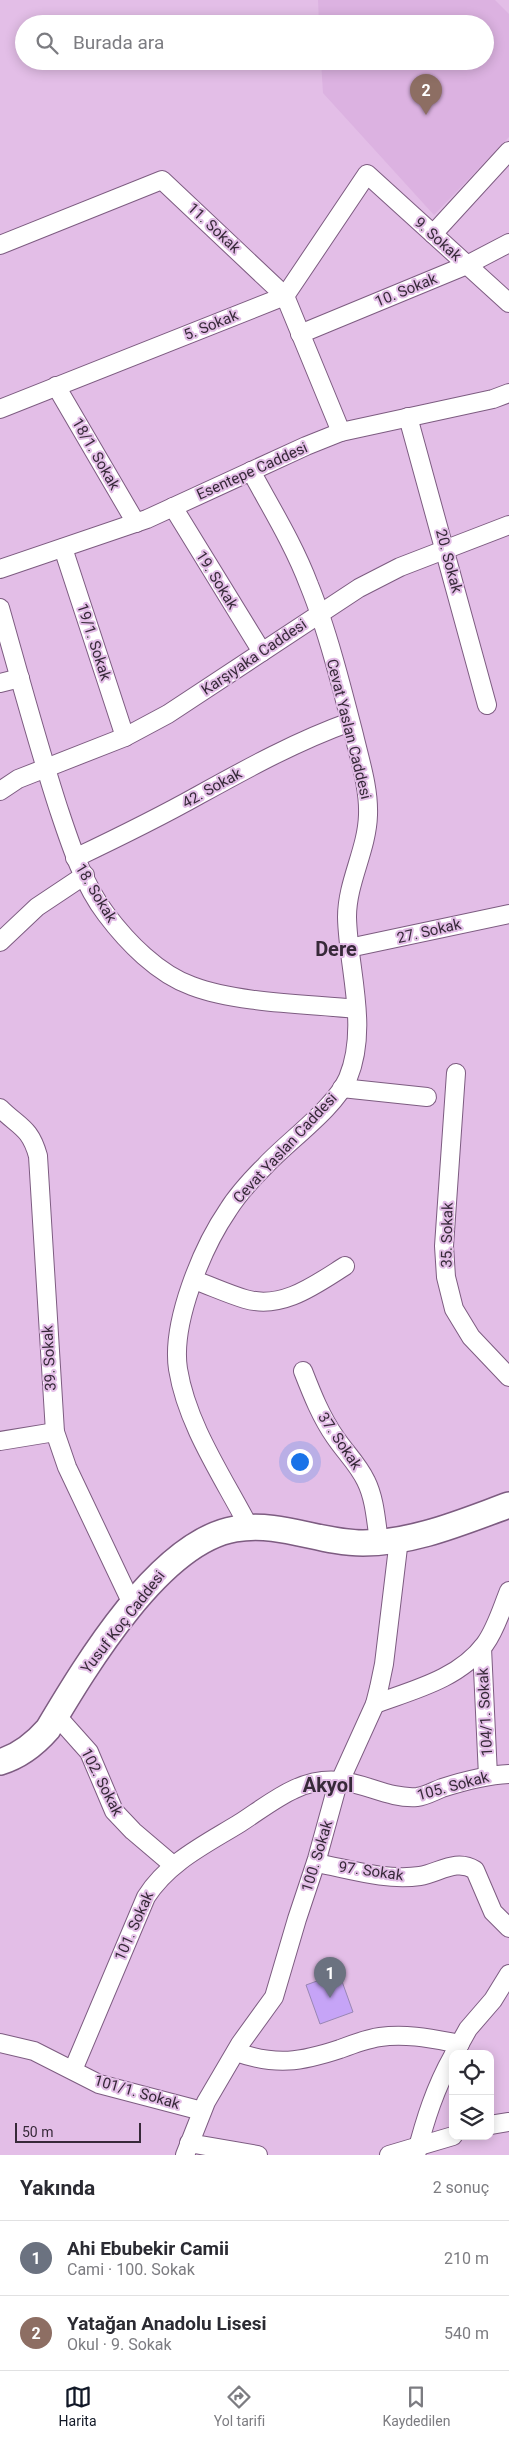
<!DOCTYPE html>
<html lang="tr">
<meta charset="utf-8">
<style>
body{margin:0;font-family:Roboto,sans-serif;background:#f7f7f7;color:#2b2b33}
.controls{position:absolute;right:15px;bottom:15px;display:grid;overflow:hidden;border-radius:10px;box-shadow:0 2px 12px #0003}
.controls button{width:45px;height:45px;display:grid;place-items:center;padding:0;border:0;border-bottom:1px solid #e1e1e2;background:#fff;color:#2b2b33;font:25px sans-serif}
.scale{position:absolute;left:15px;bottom:12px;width:126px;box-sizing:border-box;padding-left:5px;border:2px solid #372939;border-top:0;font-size:14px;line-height:18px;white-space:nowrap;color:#372939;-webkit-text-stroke:4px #e3bee7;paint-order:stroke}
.you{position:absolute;left:299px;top:1461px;width:18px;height:18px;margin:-12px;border:4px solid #fff;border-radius:50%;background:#1a73e8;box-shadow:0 0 0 8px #1a73e833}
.badge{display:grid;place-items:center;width:32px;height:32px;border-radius:50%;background:#111827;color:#fff;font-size:16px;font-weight:700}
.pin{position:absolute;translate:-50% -41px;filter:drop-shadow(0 1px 2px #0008)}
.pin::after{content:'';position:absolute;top:26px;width:18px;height:15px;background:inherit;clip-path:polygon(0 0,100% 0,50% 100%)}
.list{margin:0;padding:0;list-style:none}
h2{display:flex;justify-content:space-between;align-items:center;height:65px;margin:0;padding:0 20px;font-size:21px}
h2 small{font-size:16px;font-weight:400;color:#7c7c81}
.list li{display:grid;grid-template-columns:32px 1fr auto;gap:15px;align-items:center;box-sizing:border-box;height:75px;padding:0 20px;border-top:1px solid #e1e1e2}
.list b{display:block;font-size:19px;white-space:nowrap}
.list p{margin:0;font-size:16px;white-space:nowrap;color:#7c7c81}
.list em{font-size:16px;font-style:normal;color:#7c7c81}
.icon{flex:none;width:28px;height:28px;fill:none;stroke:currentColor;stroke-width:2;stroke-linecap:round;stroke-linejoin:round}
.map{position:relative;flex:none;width:509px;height:2155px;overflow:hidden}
.search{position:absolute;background:#fff;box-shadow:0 2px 12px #0003;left:15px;right:15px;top:15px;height:55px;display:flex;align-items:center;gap:12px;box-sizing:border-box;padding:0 18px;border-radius:28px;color:#7c7c81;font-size:19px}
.sheet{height:215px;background:#fff}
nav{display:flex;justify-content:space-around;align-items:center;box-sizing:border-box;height:70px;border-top:1px solid #e1e1e2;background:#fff;font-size:14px;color:#7c7c81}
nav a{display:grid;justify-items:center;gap:2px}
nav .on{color:#111827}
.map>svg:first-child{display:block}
.built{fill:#dcb2e1}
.building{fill:#c6a4f7;stroke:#9987b4}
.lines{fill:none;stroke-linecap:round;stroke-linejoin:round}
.street-casing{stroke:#7d5c81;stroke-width:20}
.secondary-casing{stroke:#7d5c81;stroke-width:28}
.street{stroke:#fff;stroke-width:18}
.secondary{stroke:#fff;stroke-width:25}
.labels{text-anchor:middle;stroke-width:4;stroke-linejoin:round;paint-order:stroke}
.street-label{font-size:15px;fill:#372939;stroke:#e3bee7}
.district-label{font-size:20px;font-weight:bold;fill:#372939;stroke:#e3bee7}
</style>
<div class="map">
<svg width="509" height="2155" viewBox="0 0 509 2155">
<rect width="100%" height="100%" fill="#e3bee7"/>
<!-- built -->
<path class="built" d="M318,0H495L509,14V137L434,215L323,93L321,61H485V24H319Z"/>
<!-- building -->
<path class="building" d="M339,1973L353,2012L320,2024L306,1985Z"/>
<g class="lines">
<defs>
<g id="street">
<path d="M433,234L509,151"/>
<path d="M0,245L162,180L285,296L341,432"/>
<path d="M300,334L467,265L509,243"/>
<path d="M56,386L136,523"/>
<path d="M0,409L285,296L367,174L509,303"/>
<path d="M408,417L487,705"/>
<path d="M173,507L262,652"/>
<path d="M63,548L125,737"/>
<path d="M0,569L147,519L306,446L341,432L493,399L509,393"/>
<path d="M0,608C19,675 37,742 58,807C70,843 83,884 106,914C127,942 158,974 192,986C237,1003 307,1004 356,1009"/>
<path d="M0,683L20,678"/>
<path d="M0,791L18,779L125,737L168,714L359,588L400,567L509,525"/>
<path d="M75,858C117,838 158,818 199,795C248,768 297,741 350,722"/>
<path d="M0,942L37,907L85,875"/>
<path d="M349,948L509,914"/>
<path d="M456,1073L444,1246L446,1277L454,1309L471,1337L509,1377"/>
<path d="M342,1088L427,1097"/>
<path d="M0,1108C19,1127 30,1127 38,1156L55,1432L67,1467L133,1606"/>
<path d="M194,1280C211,1286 228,1294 245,1299C282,1310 315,1285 345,1266"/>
<path d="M303,1371C312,1394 321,1417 335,1437C345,1452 358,1464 366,1481C375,1499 376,1522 379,1541"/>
<path d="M0,1441L55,1432"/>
<path d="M249,1527C223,1477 187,1425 178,1369C171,1323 202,1248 228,1210C238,1194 251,1180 265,1166C288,1141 335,1108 348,1078C369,1027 348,969 347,917C347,882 367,850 368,815C369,788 360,761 354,735C342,688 327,629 309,585C294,545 271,508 251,471"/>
<path d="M482,1648L488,1776"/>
<path d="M375,1704C413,1690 459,1679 485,1644C496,1629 502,1608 509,1591"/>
<path d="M56,1715L89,1752L114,1811L133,1831L173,1865"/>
<path d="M316,1863C349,1869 385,1881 420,1876C439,1873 456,1858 475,1870L493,1912L509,1928"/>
<path d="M0,2043L34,2051L99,2084L202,2111"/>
<path d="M236,2052C276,2066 301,2062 340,2049C353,2044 366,2039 380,2037C407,2033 433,2039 460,2044"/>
<path d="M454,2054L468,2029L493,2000L509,1974"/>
<path d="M73,2070L146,1897C168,1862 206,1844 240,1823C271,1803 300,1777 339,1781C366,1783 389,1799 417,1797C426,1796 434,1791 442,1788C464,1781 486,1775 509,1774"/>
<path d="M490,2125L509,2122"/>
<path d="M189,2143L258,2155"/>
<path d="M185,2155L206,2102L240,2044L274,1997L297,1919L317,1859L336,1790L375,1704L379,1688L384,1664L399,1539"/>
<path d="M389,2155L453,2136"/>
<path d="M416,2155C425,2120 435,2088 453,2056"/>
</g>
<path id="secondary" d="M0,1762C20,1756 34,1745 48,1729C85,1667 159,1542 235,1529C280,1521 319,1543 363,1543C414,1543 462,1522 509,1505"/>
</defs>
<!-- street casing -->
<use href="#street" class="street-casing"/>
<!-- secondary casing -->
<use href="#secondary" class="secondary-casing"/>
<!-- street -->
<use href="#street" class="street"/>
<!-- secondary -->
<use href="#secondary" class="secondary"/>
</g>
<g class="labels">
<!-- street labels -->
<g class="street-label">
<text transform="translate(214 228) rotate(43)" y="5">11. Sokak</text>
<text transform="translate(438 239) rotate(42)" y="5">9. Sokak</text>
<text transform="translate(406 290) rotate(-22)" y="5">10. Sokak</text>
<text transform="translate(211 325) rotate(-22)" y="5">5. Sokak</text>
<text transform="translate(96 454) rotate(60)" y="5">18/1. Sokak</text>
<text transform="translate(252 471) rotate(-24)" y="5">Esentepe Caddesi</text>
<text transform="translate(449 561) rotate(75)" y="5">20. Sokak</text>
<text transform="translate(217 580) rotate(58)" y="5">19. Sokak</text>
<text transform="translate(94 642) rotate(72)" y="5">19/1. Sokak</text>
<text transform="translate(254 657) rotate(-34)" y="5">Karşıyaka Caddesi</text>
<text transform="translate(349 729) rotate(76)" y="5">Cevat Yaslan Caddesi</text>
<text transform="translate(212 788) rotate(-29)" y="5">42. Sokak</text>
<text transform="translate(96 893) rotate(59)" y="5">18. Sokak</text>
<text transform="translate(429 931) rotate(-13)" y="5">27. Sokak</text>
<text transform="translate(285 1148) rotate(-47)" y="5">Cevat Yaslan Caddesi</text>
<text transform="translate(447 1235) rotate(-89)" y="5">35. Sokak</text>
<text transform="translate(49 1358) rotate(-93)" y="5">39. Sokak</text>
<text transform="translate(340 1441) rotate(56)" y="5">37. Sokak</text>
<text transform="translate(123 1622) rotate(-52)" y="5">Yusuf Koç Caddesi</text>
<text transform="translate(485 1712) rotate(-93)" y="5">104/1. Sokak</text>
<text transform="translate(102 1782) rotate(63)" y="5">102. Sokak</text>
<text transform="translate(453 1786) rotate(-15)" y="5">105. Sokak</text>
<text transform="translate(317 1856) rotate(-73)" y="5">100. Sokak</text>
<text transform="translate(371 1871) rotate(8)" y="5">97. Sokak</text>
<text transform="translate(134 1926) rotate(-66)" y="5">101. Sokak</text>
<text transform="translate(137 2092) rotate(16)" y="5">101/1. Sokak</text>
</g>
<!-- district labels -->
<g class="district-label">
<text x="336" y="956">Dere</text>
<text x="328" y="1792">Akyol</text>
</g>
</g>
</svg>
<div class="controls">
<button><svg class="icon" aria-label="locate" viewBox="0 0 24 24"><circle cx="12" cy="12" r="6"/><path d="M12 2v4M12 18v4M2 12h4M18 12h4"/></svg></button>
<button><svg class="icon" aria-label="layers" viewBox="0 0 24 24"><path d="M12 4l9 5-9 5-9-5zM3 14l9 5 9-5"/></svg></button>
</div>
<div class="scale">50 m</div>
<div class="you"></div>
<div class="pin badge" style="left:330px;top:1998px;background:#6b7280">1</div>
<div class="pin badge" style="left:426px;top:115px;background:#8d6e63">2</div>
<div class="search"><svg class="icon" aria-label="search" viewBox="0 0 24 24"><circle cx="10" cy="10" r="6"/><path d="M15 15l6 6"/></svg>Burada ara</div>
</div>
<section class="sheet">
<h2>Yakında<small>2 sonuç</small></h2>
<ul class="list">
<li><span class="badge" style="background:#6b7280">1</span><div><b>Ahi Ebubekir Camii</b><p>Cami · 100. Sokak</p></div><em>210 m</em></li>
<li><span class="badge" style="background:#8d6e63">2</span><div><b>Yatağan Anadolu Lisesi</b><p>Okul · 9. Sokak</p></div><em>540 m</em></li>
</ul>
</section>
<nav>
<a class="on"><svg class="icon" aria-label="map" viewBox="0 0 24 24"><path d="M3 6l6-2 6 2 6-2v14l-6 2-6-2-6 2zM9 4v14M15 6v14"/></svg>Harita</a>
<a><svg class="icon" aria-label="directions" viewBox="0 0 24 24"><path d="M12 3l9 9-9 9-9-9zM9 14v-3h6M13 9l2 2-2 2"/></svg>Yol tarifi</a>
<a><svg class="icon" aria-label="saved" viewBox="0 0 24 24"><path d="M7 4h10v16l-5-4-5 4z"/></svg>Kaydedilen</a>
</nav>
